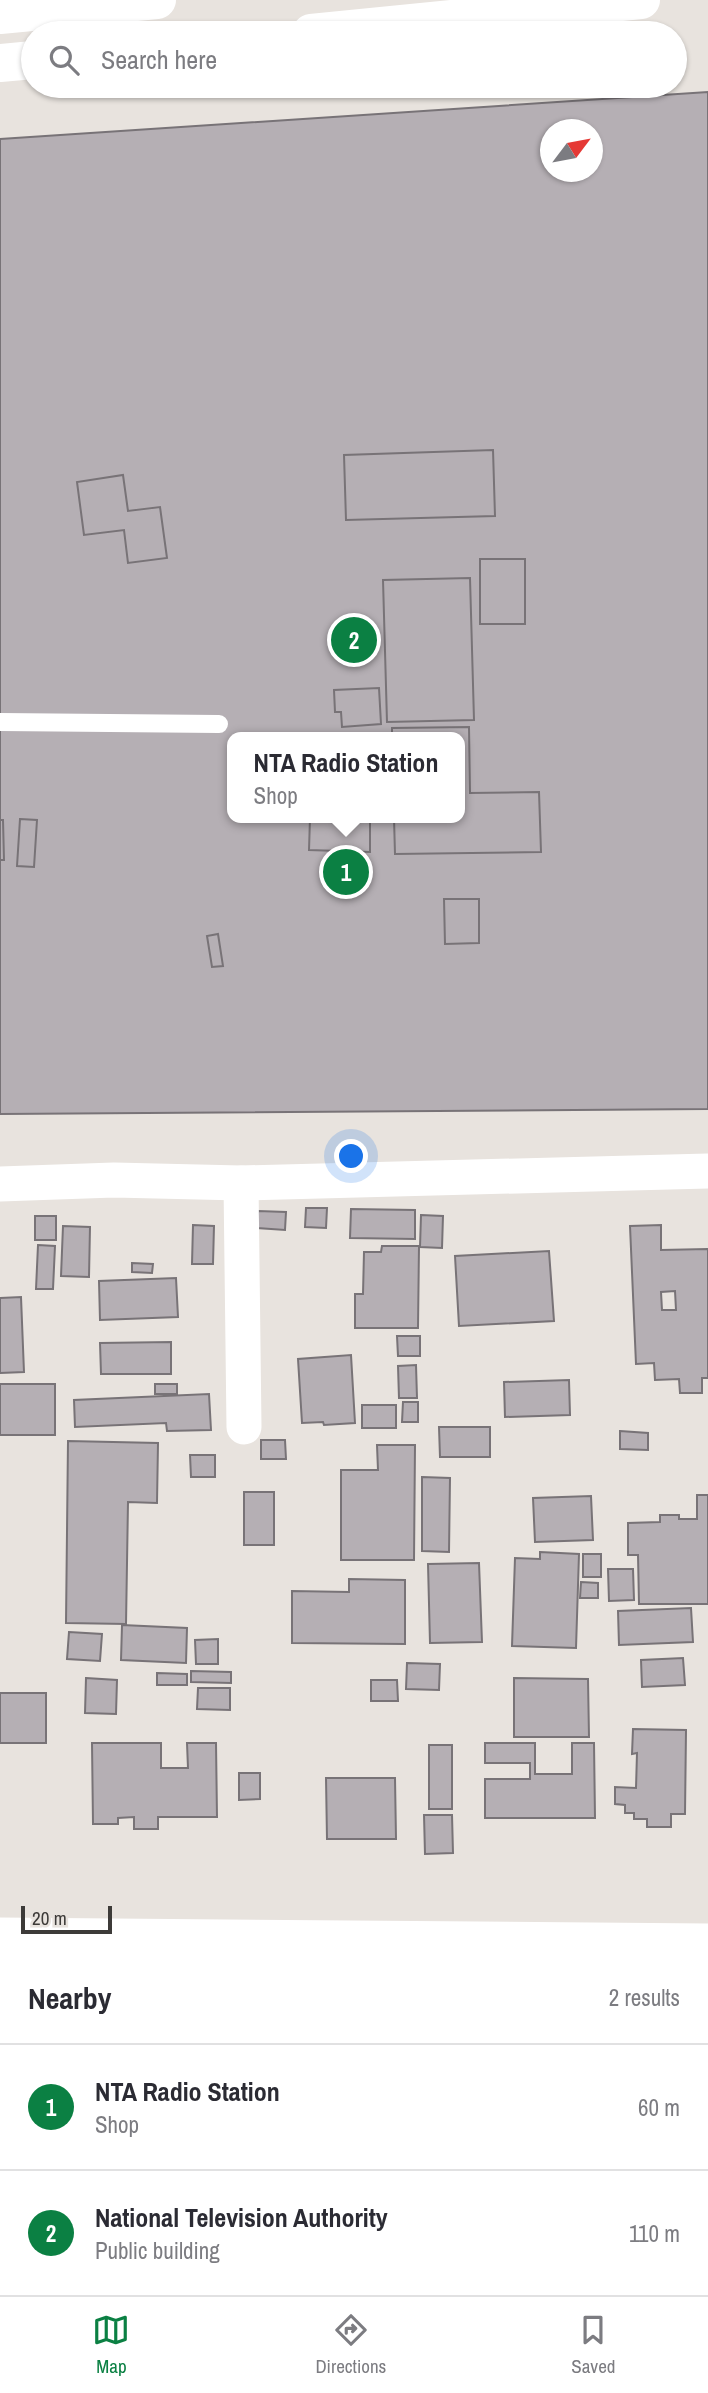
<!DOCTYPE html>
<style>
body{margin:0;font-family:"Archivo Narrow",sans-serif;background:#f2f2f3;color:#2b2b33}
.compass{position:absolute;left:540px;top:119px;width:63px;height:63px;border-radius:50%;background:#fff;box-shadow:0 2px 5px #0004;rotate:58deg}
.scale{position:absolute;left:21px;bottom:18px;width:91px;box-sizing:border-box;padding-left:7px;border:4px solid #3d3b39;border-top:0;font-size:19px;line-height:24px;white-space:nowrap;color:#3d3b39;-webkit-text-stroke:5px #e8e3de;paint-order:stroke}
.you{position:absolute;left:352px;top:1157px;width:24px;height:24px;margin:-18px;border:5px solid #fff;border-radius:50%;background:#1a73e8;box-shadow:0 0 0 10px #1a73e833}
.badge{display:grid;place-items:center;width:46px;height:46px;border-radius:50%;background:#0b8043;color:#fff;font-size:23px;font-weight:700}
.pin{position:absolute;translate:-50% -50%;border:4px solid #fff;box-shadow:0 2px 7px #0006}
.popup{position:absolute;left:227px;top:732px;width:238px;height:91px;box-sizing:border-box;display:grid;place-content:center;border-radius:14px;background:#fff;filter:drop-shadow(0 2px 5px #0005);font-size:23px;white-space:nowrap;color:#7c7c81}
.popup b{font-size:26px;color:#2b2b33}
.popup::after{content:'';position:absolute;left:50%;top:100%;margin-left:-14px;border:14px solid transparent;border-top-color:#fff}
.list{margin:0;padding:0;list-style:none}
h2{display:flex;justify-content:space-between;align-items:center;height:91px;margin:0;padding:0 28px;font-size:30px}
h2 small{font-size:23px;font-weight:400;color:#7c7c81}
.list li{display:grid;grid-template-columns:46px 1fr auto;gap:21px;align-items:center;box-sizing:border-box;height:126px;padding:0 28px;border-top:2px solid #e1e1e2}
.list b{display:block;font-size:26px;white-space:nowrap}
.list p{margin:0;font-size:23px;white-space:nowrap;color:#7c7c81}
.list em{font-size:23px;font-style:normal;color:#7c7c81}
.icon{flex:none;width:38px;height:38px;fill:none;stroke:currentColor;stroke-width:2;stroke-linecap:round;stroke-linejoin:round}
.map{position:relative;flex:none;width:708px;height:1952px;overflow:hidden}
.search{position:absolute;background:#fff;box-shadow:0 2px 5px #0004;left:21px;right:21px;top:21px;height:77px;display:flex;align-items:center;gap:18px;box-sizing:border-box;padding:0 24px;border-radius:38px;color:#7c7c81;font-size:26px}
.sheet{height:343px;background:#fff}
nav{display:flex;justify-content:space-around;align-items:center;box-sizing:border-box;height:98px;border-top:2px solid #e1e1e2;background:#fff;font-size:19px;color:#7c7c81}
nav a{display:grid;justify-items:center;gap:4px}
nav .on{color:#0b8043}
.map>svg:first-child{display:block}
.building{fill:#b5afb4;stroke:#787377;stroke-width:2;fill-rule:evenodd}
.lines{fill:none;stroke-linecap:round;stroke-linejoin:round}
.lane{stroke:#fff;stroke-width:18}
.street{stroke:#fff;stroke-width:35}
.primary{stroke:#fff;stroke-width:38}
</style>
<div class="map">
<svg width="708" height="1952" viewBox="0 0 708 1952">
<rect width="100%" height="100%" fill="#e8e3de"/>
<!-- building -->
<g class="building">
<path d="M708,92V1109L0,1114V139ZM550,130H592V172H550ZM232,737H460V818H232Z"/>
<path d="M493,450L495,516L346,520L344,455Z"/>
<path d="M123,475L128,511L160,507L167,558L128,563L124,530L84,535L77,482Z"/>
<rect x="480" y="559" width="45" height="65"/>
<path d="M470,578L474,720L387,722L383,580Z"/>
<path d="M379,688L381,724L342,727L341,712H335L334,690Z"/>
<path d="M469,727L470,793L539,792L541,852L395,854L394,818H460V737H392V728Z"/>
<path d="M310,818H370V852L309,850Z"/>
<path d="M20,819L37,820L34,867L17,866Z"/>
<path d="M0,820H3L4,860H0Z"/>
<path d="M444,899H479V943L445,944Z"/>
<path d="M218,934L223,966L212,967L207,936Z"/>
<path d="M306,1208H327L326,1228L305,1227Z"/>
<path d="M351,1209L415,1210V1239L350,1238Z"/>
<path d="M258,1211L286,1212L285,1230L257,1228Z"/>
<path d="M421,1215L443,1216L442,1248L420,1247Z"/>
<rect x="35" y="1216" width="21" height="24"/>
<path d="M193,1225L214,1226L213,1264H192Z"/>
<path d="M661,1225V1250L708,1249V1378H702V1393H680L679,1379L655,1380L654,1363L636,1364L630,1226ZM675,1291L676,1310H662L661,1292Z"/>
<path d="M63,1226L90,1227L89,1277L61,1276Z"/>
<path d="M38,1245L55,1246L53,1289H36Z"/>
<path d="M382,1246H419L418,1328H355V1294H363L364,1252H381Z"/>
<path d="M549,1251L554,1321L459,1326L455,1256Z"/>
<path d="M132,1263L153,1264L152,1273L132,1272Z"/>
<path d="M176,1278L178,1317L100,1320L99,1281Z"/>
<path d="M21,1297L24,1372L0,1373V1298Z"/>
<path d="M397,1336H420V1356H398Z"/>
<path d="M171,1342V1374H101L100,1343Z"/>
<path d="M351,1355L355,1423L324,1425L323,1422L302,1423L298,1359Z"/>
<path d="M416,1365L417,1398H399L398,1366Z"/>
<path d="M569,1380L570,1415L505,1417L504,1382Z"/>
<rect x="0" y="1384" width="55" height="51"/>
<rect x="155" y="1384" width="22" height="10"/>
<path d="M209,1394L211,1430L167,1431L166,1423L75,1427L74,1400Z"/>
<path d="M403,1402H418V1422H402Z"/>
<rect x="362" y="1405" width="34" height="23"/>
<path d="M439,1427H490V1457H440Z"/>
<path d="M620,1431L648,1433V1450L620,1449Z"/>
<path d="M261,1440H285L286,1459H261Z"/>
<path d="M68,1441L158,1443L157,1503L128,1502L126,1624L66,1623Z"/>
<path d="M377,1445H415L414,1560H341V1470H378Z"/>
<path d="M190,1455H215V1477H191Z"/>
<path d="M422,1477L450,1478L449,1552L422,1551Z"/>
<rect x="244" y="1492" width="30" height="53"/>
<path d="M697,1495H708V1604H639L638,1555H628V1523L660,1522V1515H679V1519H697Z"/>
<path d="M591,1496L593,1540L535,1542L533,1498Z"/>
<path d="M540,1552L579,1554L576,1648L512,1646L515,1558L540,1559Z"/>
<rect x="583" y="1554" width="18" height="23"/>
<path d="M479,1563L482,1642L430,1643L428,1564Z"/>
<path d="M608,1569H633L634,1600L609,1601Z"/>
<path d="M349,1579L405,1580V1644L292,1643V1591L349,1592Z"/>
<path d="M581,1582L598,1583V1598H580Z"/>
<path d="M691,1608L693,1642L619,1645L618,1611Z"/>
<path d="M122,1625L187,1628L186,1663L121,1660Z"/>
<path d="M69,1632L102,1634L100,1661L67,1659Z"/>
<path d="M218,1639V1664H196L195,1640Z"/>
<path d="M683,1658L685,1685L642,1687L641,1660Z"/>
<path d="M407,1663L440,1664L439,1690L406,1689Z"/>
<path d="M191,1671L231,1672V1683L191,1682Z"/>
<path d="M157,1673L187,1674V1685H157Z"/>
<path d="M86,1678L117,1680L116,1714L85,1713Z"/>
<path d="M514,1678L588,1679L589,1737H514Z"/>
<path d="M371,1680H397L398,1701H371Z"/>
<path d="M198,1688H230V1710L197,1709Z"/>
<rect x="0" y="1693" width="46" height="50"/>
<path d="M633,1729L686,1730L685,1814H671V1827H647V1819H634V1813H625V1805L615,1804V1787L636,1788L637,1753L632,1754Z"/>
<path d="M92,1743H161V1768H188L187,1743H216L217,1817H158V1829H134V1817L118,1818V1824H93Z"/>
<path d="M485,1743H535V1774H572V1743H594L595,1818H485V1779H530V1763H485Z"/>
<rect x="429" y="1745" width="23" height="64"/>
<path d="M239,1773H260V1799L239,1800Z"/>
<path d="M326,1778H395L396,1839H327Z"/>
<path d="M424,1815H452L453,1853L425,1854Z"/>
</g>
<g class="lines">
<!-- lane -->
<path class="lane" d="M0,722L219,724"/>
<!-- street -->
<g class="street">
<path d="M241,1183L244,1427"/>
<path d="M0,1184L114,1180L241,1183L708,1171"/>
<path d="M0,1935L708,1941"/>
</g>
<!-- primary -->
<g class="primary">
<path d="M0,15L157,0"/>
<path d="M311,33L641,0"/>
<path d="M0,63L33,60"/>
</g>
</g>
</svg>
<svg class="compass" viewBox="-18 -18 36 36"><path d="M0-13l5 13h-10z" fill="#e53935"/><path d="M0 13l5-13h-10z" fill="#7c7c81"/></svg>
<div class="scale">20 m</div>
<div class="you"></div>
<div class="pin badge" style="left:346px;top:872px">1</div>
<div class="popup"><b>NTA Radio Station</b>Shop</div>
<div class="pin badge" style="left:354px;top:640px">2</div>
<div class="search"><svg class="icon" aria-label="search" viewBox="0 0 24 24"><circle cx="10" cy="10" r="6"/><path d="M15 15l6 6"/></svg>Search here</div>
</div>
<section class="sheet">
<h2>Nearby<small>2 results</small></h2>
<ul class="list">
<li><span class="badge">1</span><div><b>NTA Radio Station</b><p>Shop</p></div><em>60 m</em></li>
<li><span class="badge">2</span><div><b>National Television Authority</b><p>Public building</p></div><em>110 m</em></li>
</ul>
</section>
<nav>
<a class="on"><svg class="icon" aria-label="map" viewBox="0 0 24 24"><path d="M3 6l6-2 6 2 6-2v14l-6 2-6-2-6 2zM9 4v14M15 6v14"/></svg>Map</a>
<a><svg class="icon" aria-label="directions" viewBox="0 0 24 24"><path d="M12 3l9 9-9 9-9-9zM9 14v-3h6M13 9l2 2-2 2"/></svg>Directions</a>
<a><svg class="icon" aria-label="saved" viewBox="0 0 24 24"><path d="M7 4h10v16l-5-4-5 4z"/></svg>Saved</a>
</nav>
